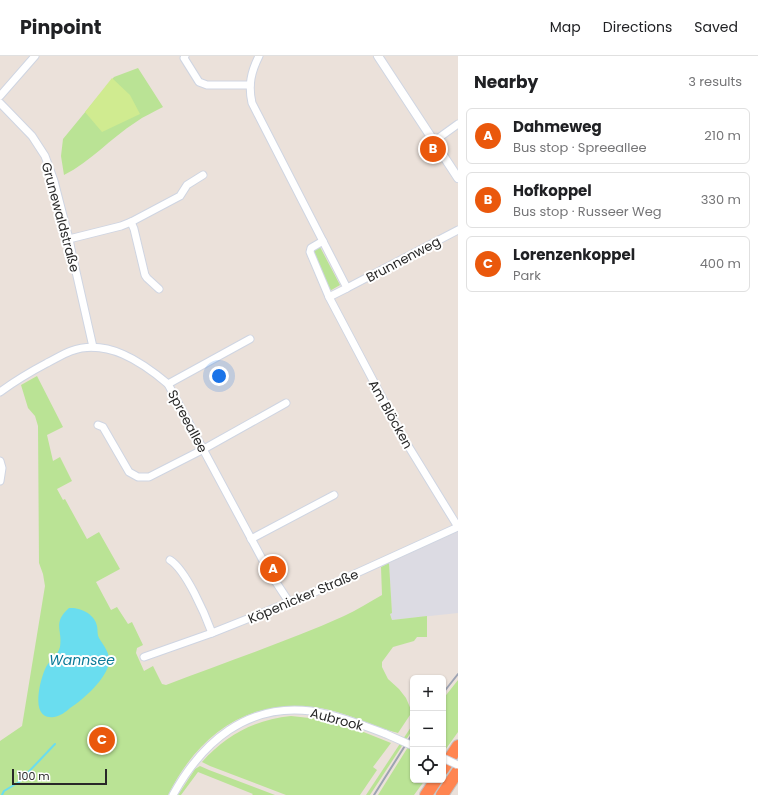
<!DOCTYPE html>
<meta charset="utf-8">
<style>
body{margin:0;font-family:Poppins,sans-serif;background:#f2f2f2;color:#202124}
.controls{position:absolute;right:12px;bottom:12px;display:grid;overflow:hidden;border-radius:6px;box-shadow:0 1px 3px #0004}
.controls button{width:36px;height:36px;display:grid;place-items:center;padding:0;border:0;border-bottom:1px solid #e0e0e0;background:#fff;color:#202124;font:20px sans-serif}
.scale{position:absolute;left:12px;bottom:10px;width:95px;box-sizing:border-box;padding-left:4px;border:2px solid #282828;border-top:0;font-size:11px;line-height:14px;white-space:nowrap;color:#282828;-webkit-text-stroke:3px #fff;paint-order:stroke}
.you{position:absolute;left:219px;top:320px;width:14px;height:14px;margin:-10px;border:3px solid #fff;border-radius:50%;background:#1a73e8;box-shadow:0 0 0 6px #1a73e833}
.badge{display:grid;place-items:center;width:26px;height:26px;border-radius:50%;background:#ea580c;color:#fff;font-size:13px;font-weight:700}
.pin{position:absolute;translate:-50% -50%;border:2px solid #fff;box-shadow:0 1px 4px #0006}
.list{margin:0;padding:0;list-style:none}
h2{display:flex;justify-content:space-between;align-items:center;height:52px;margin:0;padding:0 16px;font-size:17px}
h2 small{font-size:13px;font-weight:400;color:#757577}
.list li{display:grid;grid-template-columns:26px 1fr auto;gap:12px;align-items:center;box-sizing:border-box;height:56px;margin:0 8px 8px;padding:0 8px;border:1px solid #e0e0e0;border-radius:6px}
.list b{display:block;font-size:15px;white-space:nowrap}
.list p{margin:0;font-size:13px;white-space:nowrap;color:#757577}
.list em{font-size:13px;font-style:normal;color:#757577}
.icon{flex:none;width:22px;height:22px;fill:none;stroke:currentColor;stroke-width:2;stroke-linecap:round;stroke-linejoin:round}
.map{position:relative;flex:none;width:458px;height:739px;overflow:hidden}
header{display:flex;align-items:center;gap:24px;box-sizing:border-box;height:56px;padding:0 20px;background:#fff;border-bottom:1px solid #e0e0e0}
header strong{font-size:19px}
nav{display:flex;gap:22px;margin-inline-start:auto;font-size:14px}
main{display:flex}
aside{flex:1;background:#fff}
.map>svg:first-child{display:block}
.industrial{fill:#dcdbe3}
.green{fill:#bae395}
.pitch{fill:#d0eb90}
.water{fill:#6addef}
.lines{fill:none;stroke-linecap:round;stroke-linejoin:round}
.stream{stroke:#6addef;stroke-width:2}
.minor-casing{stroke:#cfd5e2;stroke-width:9}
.tertiary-casing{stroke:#cfd5e2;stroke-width:10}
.motorway-casing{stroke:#c3c3c3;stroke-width:14}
.minor{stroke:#fff;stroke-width:7}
.tertiary{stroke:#fff;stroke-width:8}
.motorway{stroke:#ff8551;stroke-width:12}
.rail{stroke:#9da3b3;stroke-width:2}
.minor-bridge-casing{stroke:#cfd5e2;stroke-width:9;stroke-linecap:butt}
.minor-bridge{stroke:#fff;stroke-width:7}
.labels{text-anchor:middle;stroke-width:4;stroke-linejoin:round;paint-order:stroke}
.street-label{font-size:13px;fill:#282828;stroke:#fff}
.water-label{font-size:14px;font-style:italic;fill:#0c7b99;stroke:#fff}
</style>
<header>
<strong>Pinpoint</strong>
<nav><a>Map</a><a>Directions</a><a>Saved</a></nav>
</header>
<main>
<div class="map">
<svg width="458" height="739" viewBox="0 0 458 739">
<rect width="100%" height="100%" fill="#ebe1da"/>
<!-- industrial -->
<path class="industrial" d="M458,476V557L392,564L390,557H392L389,507Z"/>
<!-- green -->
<g class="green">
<path d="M138,12L163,51C154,56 144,60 136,66C111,82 90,106 64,119L61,100L63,83L114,21Z"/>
<path d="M320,191L340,229L328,236L313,197V194Z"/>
<path d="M37,320L63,371L47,379L53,405L60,401L72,425L57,433L63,444L65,443L87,483L99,476L120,513L96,526L111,554L117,551L128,568L132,566L143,589L137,592L136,597L144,615L153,610L162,628L166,629C225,606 286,586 344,560C357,554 369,546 382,539L381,511L389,507L392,557L390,558L392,564L427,560V581H417L414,585L393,591L382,606V611L388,623L399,633L406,642L412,656L398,677C391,675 387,674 381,672C358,663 335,653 311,651C244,644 197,681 168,739H0V685L22,670L45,530L43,518L39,507L38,370L35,360L28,352L21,329Z"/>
<path d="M458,624V676L443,697V643Z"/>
<path d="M291,660L328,664L346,669L391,687L373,711L377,714L360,739H286L210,710L202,706C226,679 254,664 291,660Z"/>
<path d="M413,668V673L370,739H366Z"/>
<path d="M413,683V724H425L414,739H378Z"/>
<path d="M200,710L209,714L275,739H252L253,738L198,716L181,739H178L195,713Z"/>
</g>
<!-- pitch -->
<path class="pitch" d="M112,22L130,39L140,58L102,76L85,56Z"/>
<!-- water -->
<path class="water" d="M69,552C80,551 95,558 97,570C98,575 97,578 99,582C103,589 111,598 109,607C106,623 84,643 70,652C66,656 60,660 54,661C29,665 40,623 46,611C50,604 58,599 60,591C63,574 52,567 69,552Z"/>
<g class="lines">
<!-- stream -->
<path class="stream" d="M2,739L4,735L19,726L55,688"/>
<defs>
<g id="minor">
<path d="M185,0L184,2L199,26L207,29H250"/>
<path d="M0,40L35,0"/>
<path d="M0,47L32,80L45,100L54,125L69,183L72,198L93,291"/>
<path d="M433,86L458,68"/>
<path d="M131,166L134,173L145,219L147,222L159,233"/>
<path d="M69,183L121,170L131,166L180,140L187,129L203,119"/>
<path d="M323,185L311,192L310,196L329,241"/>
<path d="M347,232L458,174"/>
<path d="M168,328L250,283"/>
<path d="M0,336C15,325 30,316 47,307C55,303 63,298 71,295C107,282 142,306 168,328L268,514L289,546"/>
<path d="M98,369L103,371L129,416L138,421H149L202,394L286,347"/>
<path d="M0,405L2,412L0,425"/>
<path d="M251,483L334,439"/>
<path d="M170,504C186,514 205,558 212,577"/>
<path d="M144,601L212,577L315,536L458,471L404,383L329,241L347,232L252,47C248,29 251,16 259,0"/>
<path d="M173,739C202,686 247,647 311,655C337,659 362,669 386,678"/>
</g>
<path id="tertiary" d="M378,0L458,122"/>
<g id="motorway">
<path d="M443,713L458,690"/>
<path d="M426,739L436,724"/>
<path d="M442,739L458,715"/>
</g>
</defs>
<!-- minor casing -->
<use href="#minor" class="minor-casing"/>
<!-- tertiary casing -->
<use href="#tertiary" class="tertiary-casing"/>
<!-- motorway casing -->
<use href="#motorway" class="motorway-casing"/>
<!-- minor -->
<use href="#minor" class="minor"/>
<!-- tertiary -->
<use href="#tertiary" class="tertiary"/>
<!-- motorway -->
<use href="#motorway" class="motorway"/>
<!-- rail -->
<g class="rail">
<path d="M443,637L458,618"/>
<path d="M374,739L413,677"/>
</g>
<defs>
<g id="minor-bridge">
<path d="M386,678L413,690"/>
<path d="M443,702L458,709"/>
</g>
</defs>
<!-- minor-bridge casing -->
<use href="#minor-bridge" class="minor-bridge-casing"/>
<!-- minor-bridge -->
<use href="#minor-bridge" class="minor-bridge"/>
</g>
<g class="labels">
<!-- street labels -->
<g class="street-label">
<text transform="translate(61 161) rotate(75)" y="5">Grunewaldstraße</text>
<text transform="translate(403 203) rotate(-28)" y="5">Brunnenweg</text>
<text transform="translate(391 358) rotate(61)" y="5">Am Blöcken</text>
<text transform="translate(188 365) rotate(62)" y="5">Spreeallee</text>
<text transform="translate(303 540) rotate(-23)" y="5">Köpenicker Straße</text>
<text transform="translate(337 663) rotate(15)" y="5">Aubrook</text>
</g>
<!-- water labels -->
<g class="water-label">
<text x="82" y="609">Wannsee</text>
</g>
</g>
</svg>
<div class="controls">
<button>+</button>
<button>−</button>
<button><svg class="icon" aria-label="locate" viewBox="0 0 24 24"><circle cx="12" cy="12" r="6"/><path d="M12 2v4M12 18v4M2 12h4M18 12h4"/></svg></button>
</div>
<div class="scale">100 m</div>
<div class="you"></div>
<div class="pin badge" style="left:273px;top:513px">A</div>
<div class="pin badge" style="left:433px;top:93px">B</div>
<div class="pin badge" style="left:102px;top:684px">C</div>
</div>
<aside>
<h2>Nearby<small>3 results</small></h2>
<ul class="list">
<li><span class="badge">A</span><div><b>Dahmeweg</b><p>Bus stop · Spreeallee</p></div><em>210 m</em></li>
<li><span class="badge">B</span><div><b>Hofkoppel</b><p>Bus stop · Russeer Weg</p></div><em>330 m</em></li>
<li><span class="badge">C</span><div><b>Lorenzenkoppel</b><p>Park</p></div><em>400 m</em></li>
</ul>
</aside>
</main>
